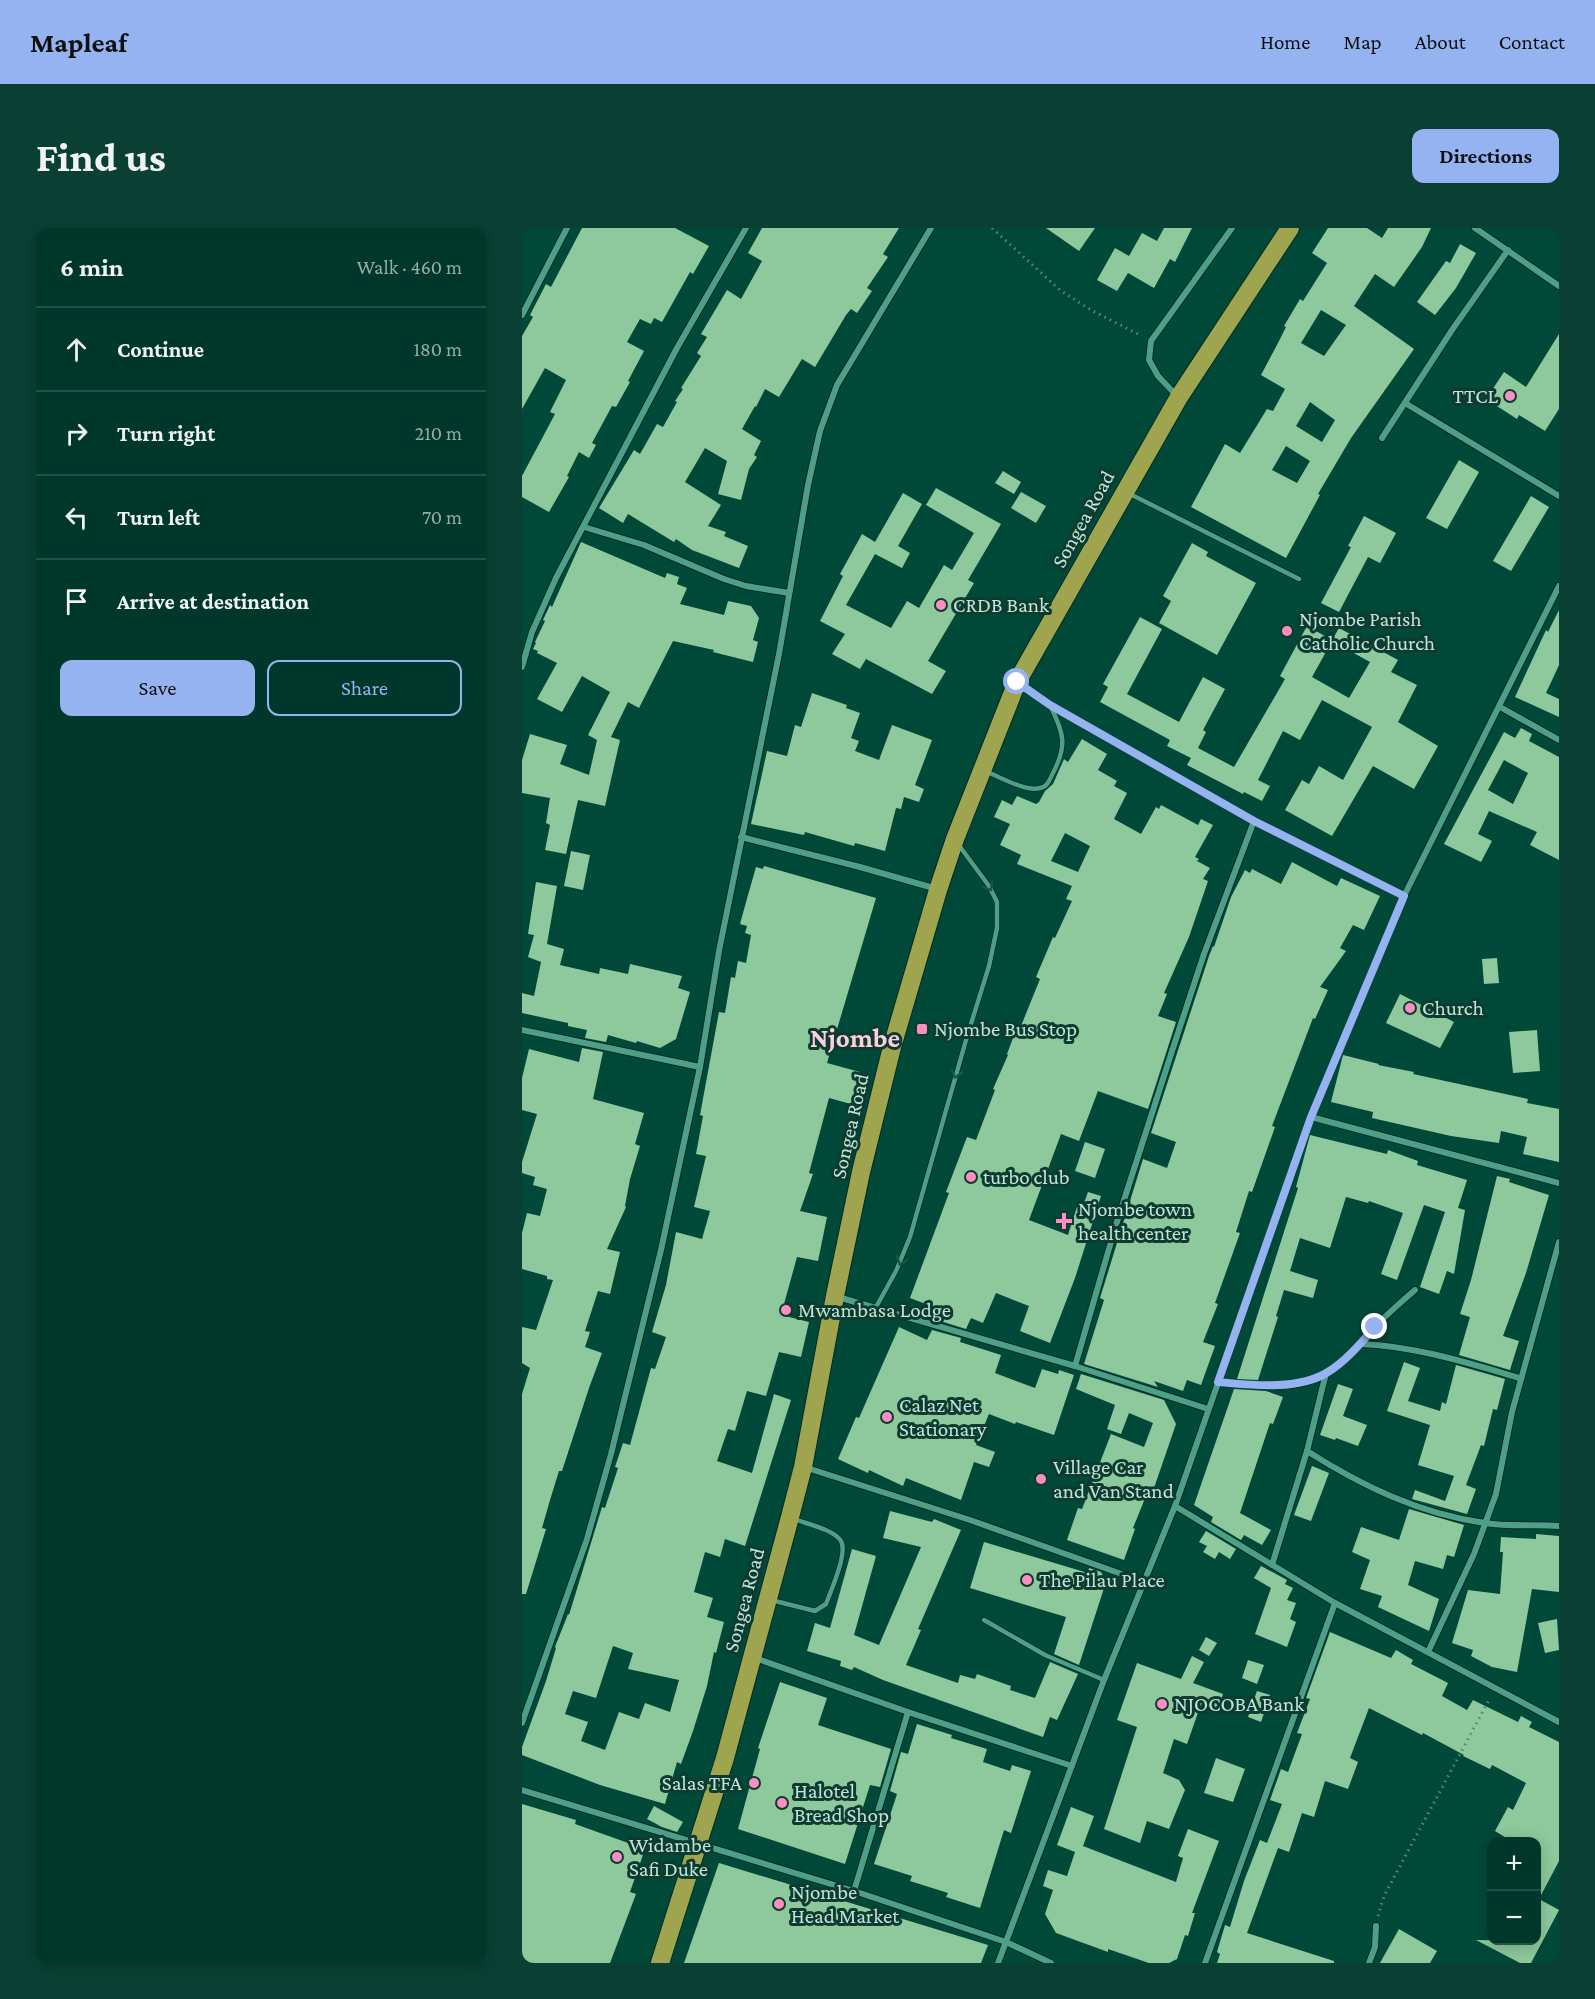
<!DOCTYPE html>
<meta charset="utf-8">
<style>
body{margin:0;font-family:"Crimson Pro",serif;background:#0a3f33;color:#f1f3f6}
.controls{position:absolute;right:18px;bottom:18px;display:grid;overflow:hidden;border-radius:12px;box-shadow:0 3px 15px #0003}
.controls button{width:54px;height:54px;display:grid;place-items:center;padding:0;border:0;border-bottom:2px solid #225147;background:#00372b;color:#f1f3f6;font:30px sans-serif}
.stop{position:absolute;width:18px;height:18px;margin:-14px;border:4px solid #95b2f1;border-radius:50%;background:#fff}
.stop.end{background:#95b2f1;border-color:#fff;box-shadow:0 2px 6px #0008}
.list{margin:0;padding:0;list-style:none}
h2{display:flex;justify-content:space-between;align-items:center;height:78px;margin:0;padding:0 24px;font-size:26px}
h2 small{font-size:20px;font-weight:400;color:#95aca9}
.list li{display:grid;grid-template-columns:39px 1fr auto;gap:18px;align-items:center;box-sizing:border-box;height:84px;padding:0 24px;border-top:2px solid #225147}
.list b{display:block;font-size:22px;white-space:nowrap}
.list em{font-size:20px;font-style:normal;color:#95aca9}
.actions{display:flex;gap:12px;padding:18px 24px}
.actions a{flex:1;padding:14px 0;border:2px solid #95b2f1;border-radius:12px;text-align:center;font-size:21px;color:#95b2f1}
.actions .main{background:#95b2f1;color:#111}
.icon{flex:none;width:33px;height:33px;fill:none;stroke:currentColor;stroke-width:2;stroke-linecap:round;stroke-linejoin:round}
.map{position:relative;flex:none;width:1037px;height:1735px;overflow:hidden;border-radius:12px}
header{display:flex;align-items:center;gap:36px;box-sizing:border-box;height:84px;padding:0 30px;background:#95b2f1;color:#111}
header strong{font-size:28px}
nav{display:flex;gap:33px;margin-inline-start:auto;font-size:21px}
.intro{display:flex;align-items:center;justify-content:space-between;box-sizing:border-box;height:144px;padding:0 36px}
h1{margin:0;font-size:42px}
.button{padding:15px 27px;border-radius:12px;background:#95b2f1;color:#111;font-size:21px;font-weight:700}
main{display:flex;gap:36px;padding:0 36px}
aside{flex:1;background:#00372b;border-radius:12px;box-shadow:0 3px 15px #0003}
.map>svg:first-child{display:block}
.building{fill:#8dc99c;fill-rule:evenodd}
.lines{fill:none;stroke-linecap:round;stroke-linejoin:round}
.lane-casing{stroke:#002c21;stroke-width:6}
.street-casing{stroke:#002c21;stroke-width:8}
.highway-casing{stroke:#002c21;stroke-width:20}
.path{stroke:#508b7c;stroke-width:3;stroke-dasharray:1.5 4.5;stroke-linecap:butt}
.lane{stroke:#4d9f87;stroke-width:4.5}
.street{stroke:#4d9f87;stroke-width:6}
.highway{stroke:#9fa44f;stroke-width:18}
.oneway{stroke:#1e5445}
.route{stroke:#95b2f1;stroke-width:8}
.poi-dot{fill:#fc8fc1;stroke:#0e3b2f;stroke-width:2}
.labels{text-anchor:middle;stroke-width:6;stroke-linejoin:round;paint-order:stroke}
.poi-label{font-size:21px;fill:#bfe5d8;stroke:#0e3b2f;text-anchor:start}
.street-label{font-size:21px;fill:#bfe5d8;stroke:#0e3b2f}
.district-label{font-size:27px;font-weight:bold;fill:#fecee1;stroke:#0e3b2f}
</style>
<header>
<strong>Mapleaf</strong>
<nav><a>Home</a><a>Map</a><a>About</a><a>Contact</a></nav>
</header>
<div class="intro"><h1>Find us</h1><a class="button">Directions</a></div>
<main>
<aside>
<h2>6 min<small>Walk · 460 m</small></h2>
<ul class="list">
<li><svg class="icon" aria-label="ahead" viewBox="0 0 24 24"><path d="M12 20V5M6 11l6-6 6 6"/></svg><div><b>Continue</b></div><em>180 m</em></li>
<li><svg class="icon" aria-label="right" viewBox="0 0 24 24"><path d="M7 20v-9h11M14 6l5 5-5 5"/></svg><div><b>Turn right</b></div><em>210 m</em></li>
<li><svg class="icon" aria-label="left" viewBox="0 0 24 24"><path d="M17 20v-9H6M10 6l-5 5 5 5"/></svg><div><b>Turn left</b></div><em>70 m</em></li>
<li><svg class="icon" aria-label="arrive" viewBox="0 0 24 24"><path d="M6 21V4h12l-3 4 3 4H6"/></svg><div><b>Arrive at destination</b></div></li>
</ul>
<div class="actions"><a class="main">Save</a><a>Share</a></div>
</aside>
<div class="map">
<svg width="1037" height="1735" viewBox="0 0 1037 1735">
<rect width="100%" height="100%" fill="#004939"/>
<!-- building -->
<g class="building">
<path d="M60,0H153L187,18L171,46L168,44L140,94L132,90L129,96L118,91L105,114L122,123L106,153L108,154L94,179L90,178L70,215L74,217L67,230L57,224L45,248L47,249L27,284L0,269V248L33,186L28,184L44,152L23,140L0,181V108L11,89L8,87L24,56L29,59Z"/>
<path d="M240,0H377L361,26L366,29L345,60L350,63L335,85L329,81L324,87L293,139L280,131L257,169L243,161L234,179L233,178L220,201L239,213L232,227L235,229L227,241L219,272L196,266L205,233L183,220L163,254L199,277L186,298L204,304L202,308L226,318L217,340L170,322L154,311L152,314L106,286L101,295L77,280L112,222L118,226L135,196L141,199L155,174L153,173L161,161L159,160L179,128L175,125L185,109L179,106L205,62L219,71L240,33L226,25Z"/>
<path d="M524,0H573L557,23Z"/>
<path d="M642,0H670L653,34L648,31L632,60L606,45L595,63L575,52L593,20L607,28L620,5L635,13Z"/>
<path d="M806,0H845L860,10L866,0H909L900,19L872,59L853,46L832,78L892,121L829,210L796,266L798,267L764,330L669,279L703,216L718,225L745,181L751,183L763,161L739,147L756,115L764,99L762,98L778,71L781,73L805,35L790,25ZM799,82L824,97L802,128L779,115ZM788,174L813,192L800,214L774,198ZM764,218L788,233L775,255L750,242Z"/>
<path d="M938,16L954,25L934,60L913,87L895,74L924,33L928,35Z"/>
<path d="M1037,106V181L1023,203L997,187L995,191L964,171L982,144L1004,159Z"/>
<path d="M937,232L957,244L925,301L904,290Z"/>
<path d="M481,243L499,254L492,266L473,255Z"/>
<path d="M414,260L479,296L446,352L452,355L406,433L424,443L410,466L344,431L338,441L310,426L323,406L298,393L321,348L318,346L340,306L353,314L381,265L400,276L376,318L388,325L380,340L353,326L324,377L369,400L385,373L397,380L422,337L430,342L452,305L404,277Z"/>
<path d="M499,264L524,278L514,295L489,280Z"/>
<path d="M1009,268L1027,279L989,343L971,333Z"/>
<path d="M842,288L874,305L858,335L846,329L817,384L799,375L829,319L826,318Z"/>
<path d="M59,314L143,350L145,345L157,349L155,356L165,360L158,376L202,387L206,373L229,378L237,390L231,412L236,414L231,434L191,424L192,422L151,413L117,480L106,474L89,509L98,512L83,578L56,572L44,626L23,622L28,597L24,595L28,570L0,565V532L8,506L45,517L38,536L67,547L75,512L66,507L88,464L60,448L40,484L15,471L35,435L15,425L16,423L11,421L14,415L13,414L23,393L21,392L28,377L30,379Z"/>
<path d="M670,315L686,324L684,328L734,355L695,427L637,395L649,373L641,368Z"/>
<path d="M1037,382V437L1024,465L1037,471V489L993,469L1024,402L1026,404Z"/>
<path d="M618,389L640,401L605,466L657,494L681,449L703,461L681,502L684,504L676,520L712,539L763,451L758,448L785,398L810,412L817,400L876,432L869,444L895,457L876,494L916,518L892,561L851,538L810,608L763,582L780,552L787,556L797,538L821,552L850,499L800,472L778,512L761,503L736,552L748,558L740,573L722,564L721,566L665,537L669,530L645,518L648,512L578,474L586,459L581,456ZM810,413L848,434L827,470L790,449Z"/>
<path d="M290,465L325,477L324,480L338,485L329,510L337,513L333,523L357,532L370,497L410,512L393,557L402,561L397,574L382,569L379,581L374,580L363,623L333,615L332,618L283,604L282,607L229,596L245,523L265,528L273,497L279,499Z"/>
<path d="M999,500L1010,506L1007,513L1037,529V632L1008,617L1015,604L967,583L956,606L970,613L959,634L922,616L982,504L993,510ZM982,532L1006,545L991,576L966,562Z"/>
<path d="M560,511L585,526L576,542L595,553L592,558L605,565L592,591L619,606L634,579L637,581L639,577L676,597L679,591L691,597L673,629L677,631L675,633L688,640L681,651L686,653L667,709L642,765L645,766L636,788L654,794L626,881L576,863L557,913L539,906L507,992L546,1007L555,979L560,981L566,964L579,968L553,1050L528,1115L498,1103L507,1078L474,1065L461,1095L449,1090L444,1101L415,1092L420,1082L388,1070L427,965L424,964L445,909L454,912L473,862L471,861L486,827L485,826L494,802L497,803L518,751L514,749L531,709L533,710L550,673L544,671L550,658L495,636L499,627L478,617L488,596L472,589L480,572L490,577L495,568L514,576L517,574L523,563L531,556L542,531L546,534ZM543,605L568,618L556,644L529,633Z"/>
<path d="M49,623L68,627L61,662L42,658Z"/>
<path d="M770,634L815,658L819,650L858,668L842,702L831,697L818,720L824,723L798,759L806,762L793,791L791,790L750,898L753,899L730,964L727,963L714,1004L718,1005L693,1075L696,1076L681,1114L693,1118L679,1157L665,1152L661,1163L632,1153L636,1159L562,1136L582,1072L578,1070L621,931L645,940L654,914L629,905L687,728L691,718L692,719L709,669L723,642L728,645L730,641L759,656Z"/>
<path d="M242,638L354,670L305,835L338,844L329,876L307,870L287,945L291,946L278,983L305,989L296,1033L275,1029L259,1087L287,1094L279,1129L257,1124L244,1168L225,1163L213,1203L206,1201L195,1233L230,1245L252,1166L269,1172L223,1318L203,1311L198,1329L183,1324L172,1364L191,1370L185,1389L202,1394L194,1425L192,1424L185,1458L171,1503L159,1536L155,1534L143,1576L78,1557L0,1527V1519L24,1453L34,1420L33,1419L46,1386L47,1387L80,1279L83,1280L96,1240L93,1239L101,1215L108,1217L129,1140L133,1141L144,1109L130,1104L144,1057L154,1004L180,1011L188,983L172,979L184,928L174,926L181,888L178,887L197,784L203,785L209,749L213,750L216,733L224,735L229,707L223,705L225,698L218,696L226,667L234,639L241,641ZM91,1418L111,1425L106,1441L157,1452L148,1484L123,1475L117,1491L97,1484L83,1522L59,1513L66,1494L43,1486L51,1463L74,1470Z"/>
<path d="M14,654L35,658L25,716L42,721L38,737L77,746L78,740L106,746L108,736L160,748L156,760L168,764L154,811L138,820L115,813L114,815L86,807L84,814L63,810L65,802L46,798V795L0,785V765L12,768L19,734L6,729L12,707L6,706Z"/>
<path d="M975,730L977,755L962,756L960,731Z"/>
<path d="M878,766L932,794L918,820L864,795Z"/>
<path d="M1015,802L1018,843L991,845L987,804Z"/>
<path d="M60,820L81,824L71,871L122,885L113,916L118,918L108,951L103,978L104,979L85,1021L98,1024L88,1066L76,1063L63,1103L68,1104L63,1119L80,1125L67,1160L40,1243H37L28,1272L20,1300L24,1301L4,1366H0V1166L8,1140L0,1135V1099L14,1102L31,1052L25,1051V1048L0,1041V1005L5,985L18,988L25,961L11,957L13,949L0,945V934L15,886L0,882V850L7,821L57,834Z"/>
<path d="M821,827L857,836L856,837L892,844L891,846L1006,871L1005,875L1037,881V934L1001,926L1005,909L979,903L977,915L929,908L850,890L851,884L809,874Z"/>
<path d="M788,907L865,926L866,922L896,933L895,937L945,952L936,980L943,982L932,1046L925,1043L917,1066L898,1059L923,984L902,977L875,1052L859,1046L881,985L847,973L846,975L824,969L808,1020L778,1010L768,1043L796,1052L791,1070L762,1062L754,1088L756,1089L736,1152L715,1151L776,960L774,959Z"/>
<path d="M563,914L583,921L573,950L553,943Z"/>
<path d="M975,948L988,951L987,954L1027,967L1004,1045L981,1108L997,1113L988,1142L937,1127L948,1089L938,1086L949,1052Z"/>
<path d="M377,1099L405,1112L410,1102L439,1110L438,1114L479,1127L473,1145L513,1160L520,1141L536,1146L537,1142L552,1147L532,1207L494,1194L493,1196L467,1186L454,1217L473,1224L467,1239L452,1234L439,1272L384,1250L381,1258L347,1242L346,1245L316,1231L334,1189L337,1190Z"/>
<path d="M882,1134L898,1140L886,1173L918,1183L920,1174L924,1176L934,1137L983,1151L975,1182L971,1181L962,1218L959,1217L944,1257L954,1261L945,1286L890,1271L893,1262L923,1273L932,1248L896,1237L908,1197L865,1183Z"/>
<path d="M559,1146L642,1172L654,1196L632,1260L628,1258L611,1300L613,1301L602,1332L545,1312L556,1280L560,1281L589,1206L622,1219L631,1195L607,1185L599,1206L585,1201L593,1177L554,1161Z"/>
<path d="M816,1156L831,1161L821,1188L845,1197L836,1218L814,1210L813,1212L798,1207Z"/>
<path d="M712,1161L744,1163L761,1169L751,1196L748,1195L718,1285L749,1302L740,1317L722,1307L719,1312L689,1294L691,1289L672,1277Z"/>
<path d="M790,1238L807,1245L789,1293L772,1287Z"/>
<path d="M887,1281L942,1297L932,1329L925,1327L921,1341L893,1333L886,1357L917,1371L907,1403L856,1379L860,1368L838,1361L848,1332L830,1324L839,1299L877,1312Z"/>
<path d="M368,1283L410,1294L412,1291L439,1302L396,1401L399,1402L384,1437L436,1455L438,1447L453,1451L455,1446L489,1458L488,1462L513,1470L528,1434L556,1446L535,1492L528,1489L521,1509L361,1452L332,1439L330,1442L318,1438L319,1433L285,1423L293,1395L308,1400L330,1321L354,1328L332,1407L357,1417L399,1319L361,1310Z"/>
<path d="M684,1303L714,1321L708,1331L697,1324L693,1331L681,1324L685,1318L677,1314Z"/>
<path d="M1014,1306L1037,1308V1364L1010,1361L995,1444L970,1439L949,1428L951,1422L930,1415L946,1362L978,1366L981,1324H978L979,1309L1014,1311Z"/>
<path d="M462,1314L566,1345L567,1340L579,1344L584,1354L557,1437L532,1426L544,1389L448,1360Z"/>
<path d="M739,1338L765,1352L763,1356L771,1360L765,1372L774,1375L768,1391L774,1394L765,1419L733,1406L749,1360L732,1350Z"/>
<path d="M1035,1391L1037,1422L1023,1425L1016,1395Z"/>
<path d="M808,1404L869,1430L874,1422L891,1432L889,1436L926,1455L920,1468L945,1482L951,1472L996,1494L999,1488L1010,1494L1007,1499L1037,1514V1633L1017,1671L1037,1682L1009,1735H998L954,1712L1014,1713V1614H991L973,1603L986,1579L991,1582L1004,1555L970,1537L968,1541L941,1528L942,1527L901,1505L900,1507L847,1480L828,1530L836,1534L826,1561L803,1553L792,1589L780,1585L767,1624L756,1620L725,1705L812,1733V1735H695L698,1726L695,1724L703,1697L708,1699L722,1653L738,1612L745,1615L760,1576L748,1572L759,1541L766,1544L780,1506L775,1505L788,1471L784,1470Z"/>
<path d="M684,1409L695,1415L687,1428L677,1422Z"/>
<path d="M670,1428L682,1434L671,1455L701,1466L696,1482L679,1476L665,1516L652,1511L641,1545L657,1552L663,1562L647,1601L625,1593L618,1615L582,1601L615,1499L595,1492L615,1435L659,1451Z"/>
<path d="M726,1432L742,1437L735,1456L720,1450Z"/>
<path d="M258,1454L305,1470L296,1497L369,1521L358,1559L348,1557L323,1636L216,1601L238,1521L236,1520Z"/>
<path d="M735,1463L748,1467L739,1494L726,1489Z"/>
<path d="M395,1496L430,1507L429,1510L465,1521L461,1534L488,1543L490,1537L509,1543L489,1605L482,1602L458,1680L424,1669L426,1665L388,1653L390,1648L352,1636L375,1566L368,1563L379,1524L386,1526Z"/>
<path d="M694,1530L723,1541L711,1574L682,1565Z"/>
<path d="M0,1576L54,1592L53,1596L123,1621L108,1664L114,1666L88,1735H0Z"/>
<path d="M132,1578L161,1594L155,1604L140,1599L125,1591Z"/>
<path d="M549,1579L572,1588L561,1618L654,1654L661,1630L656,1628L666,1601L697,1613L670,1685H673L666,1708L663,1707L655,1731L647,1735H627L586,1721V1724L534,1705L523,1686L531,1662L521,1658L526,1642L545,1648L553,1624L535,1617Z"/>
<path d="M197,1635L466,1717L459,1735H162Z"/>
<path d="M877,1701L915,1723L908,1735H858Z"/>
</g>
<g class="lines">
<defs>
<g id="lane">
<path d="M608,266L777,351"/>
<path d="M465,544C478,549 504,564 518,560C525,559 527,553 530,547C546,517 542,507 528,477"/>
<path d="M353,1081L374,1043L388,1009L444,812L467,738L475,700V674L467,658L436,616"/>
<path d="M249,1372L293,1383L304,1376C309,1362 326,1325 319,1313C311,1301 285,1296 272,1291"/>
<path d="M462,1392L523,1427L582,1452"/>
</g>
<g id="street">
<path d="M953,0L1037,58"/>
<path d="M0,87L45,0"/>
<path d="M654,167L636,148L627,132L629,113L710,0"/>
<path d="M883,175L1037,268"/>
<path d="M860,210L930,102L986,22"/>
<path d="M62,299L122,317L202,351L224,358L267,365"/>
<path d="M0,439L10,404L34,350L155,120L224,0"/>
<path d="M498,456L528,477L732,593L882,668"/>
<path d="M978,479L1037,512"/>
<path d="M219,609L338,639L415,661"/>
<path d="M0,802L178,839"/>
<path d="M789,889L1037,955"/>
<path d="M316,1069L553,1138L686,1181"/>
<path d="M838,1116C893,1118 946,1135 998,1150"/>
<path d="M553,1138L593,1000L651,820L682,726L732,593"/>
<path d="M696,1154C730,1157 774,1164 805,1145C824,1133 838,1115 852,1100C865,1086 879,1074 893,1062"/>
<path d="M785,1223C840,1258 898,1286 963,1295C987,1299 1013,1296 1037,1298"/>
<path d="M282,1239L448,1292L622,1354"/>
<path d="M653,1278L813,1375L1037,1494"/>
<path d="M750,1337L785,1223L804,1145"/>
<path d="M906,1424L952,1326L974,1266L990,1184L1037,1014"/>
<path d="M233,1430L386,1484L550,1538"/>
<path d="M0,1495L65,1311L89,1226L139,1022L178,839L197,723L257,426L286,257L298,203L315,157L409,0"/>
<path d="M0,1562L332,1663L484,1714L529,1735"/>
<path d="M332,1663L386,1484"/>
<path d="M476,1735L582,1452L653,1278L789,889L882,668L1037,358"/>
<path d="M683,1735L813,1375"/>
<path d="M847,1735L853,1719L854,1698"/>
</g>
<path id="highway" d="M138,1735L203,1530L268,1289L281,1239L313,1068L339,944L370,819L416,662L433,611L495,454L657,169L768,0"/>
</defs>
<!-- lane casing -->
<use href="#lane" class="lane-casing"/>
<!-- street casing -->
<use href="#street" class="street-casing"/>
<!-- highway casing -->
<use href="#highway" class="highway-casing"/>
<!-- path -->
<g class="path">
<path d="M470,0L538,62L569,82L620,108"/>
<path d="M856,1688L862,1668L968,1470"/>
</g>
<!-- lane -->
<use href="#lane" class="lane"/>
<!-- street -->
<use href="#street" class="street"/>
<!-- highway -->
<use href="#highway" class="highway"/>
</g>
<!-- one-way arrows -->
<defs><path id="oneway-chevron" d="M-2-3.5L2.5 0L-2 3.5" fill="none" stroke-width="1.6" stroke-linecap="round" stroke-linejoin="round" transform="scale(1.5)"/></defs>
<g class="oneway">
<use href="#oneway-chevron" transform="translate(467 659) rotate(59)"/>
<use href="#oneway-chevron" transform="translate(434 846) rotate(106)"/>
<use href="#oneway-chevron" transform="translate(379 1033) rotate(112)"/>
</g>
<g class="lines">
<!-- route -->
<path class="route" d="M495,454L528,477L732,593L882,668L789,889L696,1154C729,1157 776,1163 806,1144C824,1133 839,1115 853,1099"/>
</g>
<!-- markers -->
<g class="poi-dot">
<circle cx="988" cy="168" r="6"/>
<circle cx="419" cy="377" r="6"/>
<circle cx="765" cy="403" r="6"/>
<circle cx="888" cy="780" r="6"/>
<rect x="394" y="795" width="12" height="12" rx="3"/>
<circle cx="449" cy="949" r="6"/>
<path d="M539 984h6v6h6v6h-6v6h-6v-6h-6v-6h6z"/>
<circle cx="264" cy="1082" r="6"/>
<circle cx="365" cy="1189" r="6"/>
<circle cx="519" cy="1251" r="6"/>
<circle cx="505" cy="1352" r="6"/>
<circle cx="640" cy="1476" r="6"/>
<circle cx="232" cy="1555" r="6"/>
<circle cx="260" cy="1575" r="6"/>
<circle cx="95" cy="1629" r="6"/>
<circle cx="257" cy="1676" r="6"/>
</g>
<g class="labels">
<!-- poi labels -->
<g class="poi-label">
<text x="976" y="175" text-anchor="end">TTCL</text>
<text x="431" y="384">CRDB Bank</text>
<text x="777" y="398">Njombe Parish<tspan x="777" dy="24">Catholic Church</tspan></text>
<text x="900" y="787">Church</text>
<text x="412" y="808">Njombe Bus Stop</text>
<text x="461" y="956">turbo club</text>
<text x="556" y="988">Njombe town<tspan x="556" dy="24">health center</tspan></text>
<text x="276" y="1089">Mwambasa Lodge</text>
<text x="377" y="1184">Calaz Net<tspan x="377" dy="24">Stationary</tspan></text>
<text x="531" y="1246">Village Car<tspan x="531" dy="24">and Van Stand</tspan></text>
<text x="517" y="1359">The Pilau Place</text>
<text x="652" y="1483">NJOCOBA Bank</text>
<text x="220" y="1562" text-anchor="end">Salas TFA</text>
<text x="272" y="1570">Halotel<tspan x="272" dy="24">Bread Shop</tspan></text>
<text x="107" y="1624">Widambe<tspan x="107" dy="24">Safi Duke</tspan></text>
<text x="269" y="1671">Njombe<tspan x="269" dy="24">Head Market</tspan></text>
</g>
<!-- street labels -->
<g class="street-label">
<text transform="translate(561 291) rotate(-61)" y="7">Songea Road</text>
<text transform="translate(328 898) rotate(-77)" y="7">Songea Road</text>
<text transform="translate(222 1372) rotate(-75)" y="7">Songea Road</text>
</g>
<!-- district labels -->
<g class="district-label">
<text x="333" y="819">Njombe</text>
</g>
</g>
</svg>
<div class="controls">
<button>+</button>
<button>−</button>
</div>
<div class="stop" style="left:495px;top:454px"></div>
<div class="stop end" style="left:853px;top:1099px"></div>
</div>
</main>
